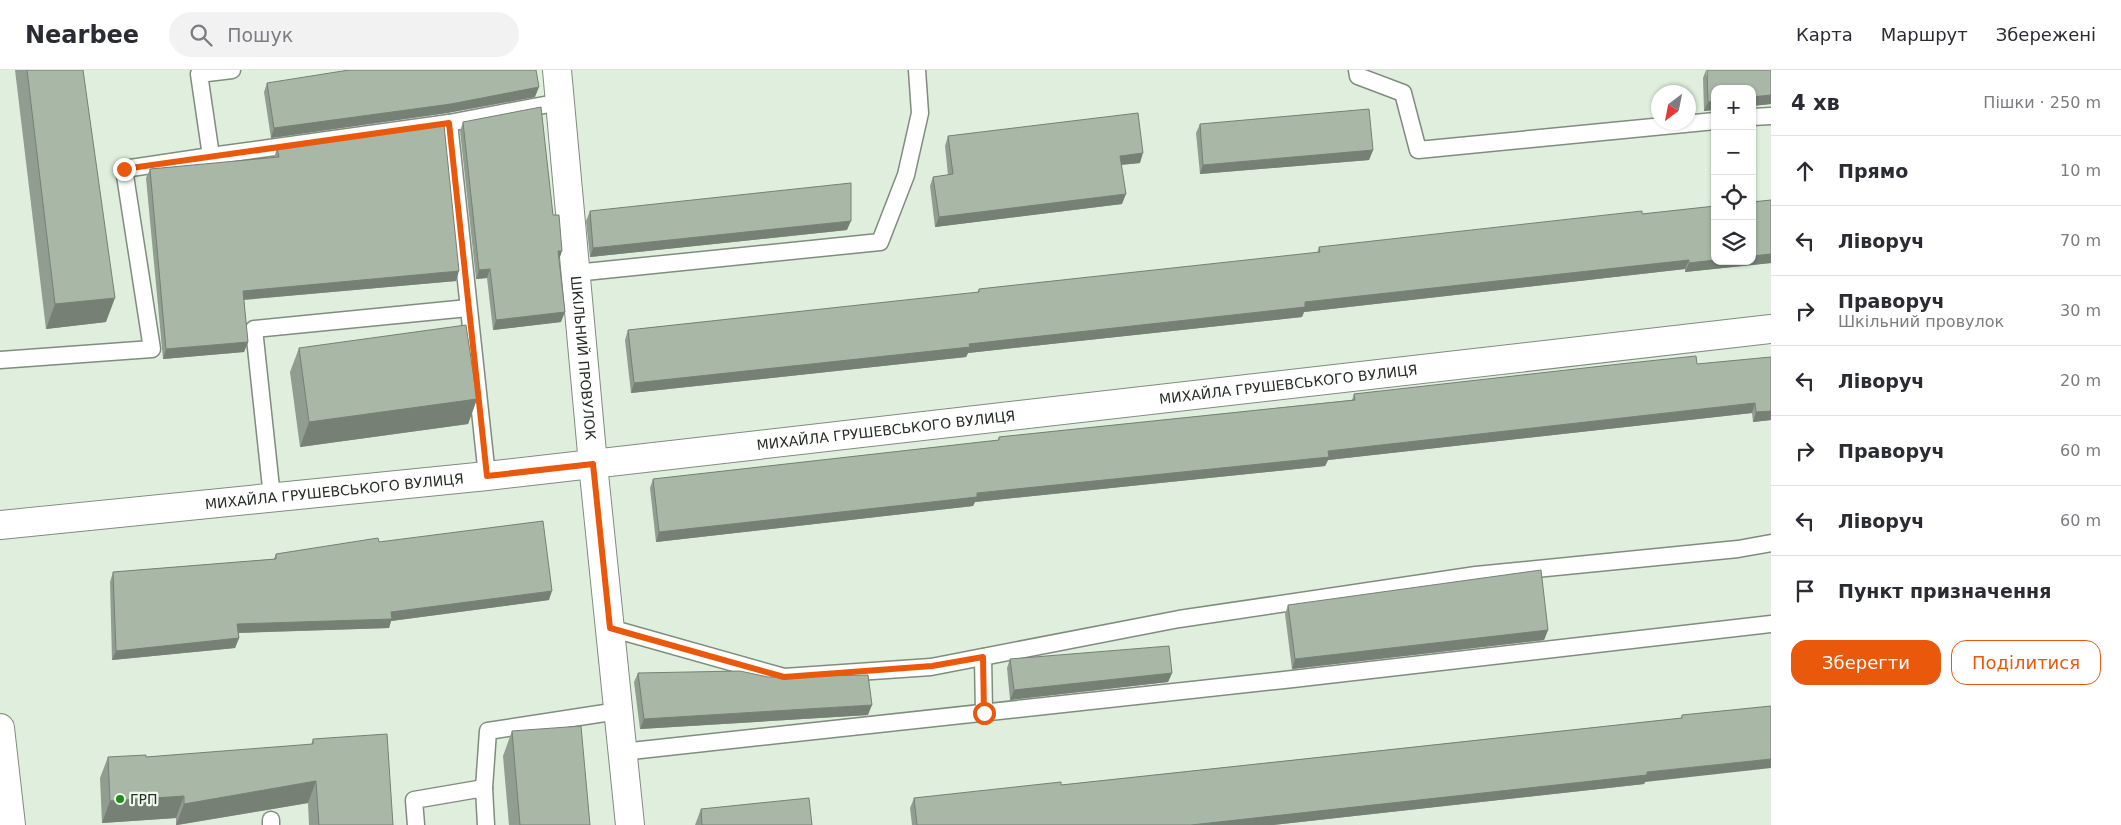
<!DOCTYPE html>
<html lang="uk">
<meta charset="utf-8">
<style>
body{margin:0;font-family:"DejaVu Sans",sans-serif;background:#f2f2f3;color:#2b2b33}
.controls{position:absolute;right:15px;top:15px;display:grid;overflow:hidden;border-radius:10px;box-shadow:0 1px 4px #0004}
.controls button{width:45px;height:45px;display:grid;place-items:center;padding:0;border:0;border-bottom:1px solid #e1e1e2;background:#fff;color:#2b2b33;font:25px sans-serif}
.compass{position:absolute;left:1651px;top:15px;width:45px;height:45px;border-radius:50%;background:#fff;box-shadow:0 1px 4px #0004;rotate:212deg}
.stop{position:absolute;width:15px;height:15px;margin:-11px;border:4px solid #ea580c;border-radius:50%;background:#fff}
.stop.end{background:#ea580c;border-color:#fff;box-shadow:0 1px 5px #0008}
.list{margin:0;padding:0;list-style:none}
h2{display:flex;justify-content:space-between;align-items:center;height:65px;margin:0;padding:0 20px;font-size:21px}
h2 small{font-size:16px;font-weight:400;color:#7c7c81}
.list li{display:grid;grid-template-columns:32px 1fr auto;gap:15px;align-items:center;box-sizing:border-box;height:70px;padding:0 20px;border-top:1px solid #e1e1e2}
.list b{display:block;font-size:19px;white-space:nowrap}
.list p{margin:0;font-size:16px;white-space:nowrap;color:#7c7c81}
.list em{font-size:16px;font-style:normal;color:#7c7c81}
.actions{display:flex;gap:10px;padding:15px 20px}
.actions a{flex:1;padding:11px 0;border:1px solid #ea580c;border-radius:15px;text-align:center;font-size:18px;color:#ea580c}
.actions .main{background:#ea580c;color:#fff}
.icon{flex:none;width:28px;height:28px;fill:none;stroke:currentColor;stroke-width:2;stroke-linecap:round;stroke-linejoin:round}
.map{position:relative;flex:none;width:1771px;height:755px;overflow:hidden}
header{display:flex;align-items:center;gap:30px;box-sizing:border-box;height:70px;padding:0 25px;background:#fff;border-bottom:1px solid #e1e1e2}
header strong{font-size:24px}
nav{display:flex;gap:28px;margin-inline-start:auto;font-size:18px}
.search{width:350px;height:45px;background:#f2f2f3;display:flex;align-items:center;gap:12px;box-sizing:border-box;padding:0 18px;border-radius:28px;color:#7c7c81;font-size:19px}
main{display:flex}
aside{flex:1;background:#fff}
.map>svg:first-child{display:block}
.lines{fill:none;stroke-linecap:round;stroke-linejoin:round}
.service-casing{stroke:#7f8d7d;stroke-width:19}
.minor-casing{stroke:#7f8d7d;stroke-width:30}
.tertiary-casing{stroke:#7f8d7d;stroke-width:30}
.service{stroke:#fff;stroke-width:16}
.minor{stroke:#fff;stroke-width:28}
.tertiary{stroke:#fff;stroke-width:28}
.wall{fill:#919d90}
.shaded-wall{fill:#768075}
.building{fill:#a9b7a7;stroke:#768075}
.route{stroke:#ea580c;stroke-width:6}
.poi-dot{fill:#1d8e16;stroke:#ecfbea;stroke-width:2}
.labels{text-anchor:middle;stroke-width:4.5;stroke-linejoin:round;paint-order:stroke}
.street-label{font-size:14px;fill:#272d27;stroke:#ecfbea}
.poi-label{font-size:14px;fill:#272d27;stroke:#ecfbea;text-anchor:start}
</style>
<header>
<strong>Nearbee</strong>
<div class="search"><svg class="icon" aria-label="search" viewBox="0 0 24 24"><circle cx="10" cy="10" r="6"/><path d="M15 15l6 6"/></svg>Пошук</div>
<nav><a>Карта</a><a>Маршрут</a><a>Збережені</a></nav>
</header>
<main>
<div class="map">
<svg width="1771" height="755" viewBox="0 0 1771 755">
<rect width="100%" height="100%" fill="#dfeedd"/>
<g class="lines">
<defs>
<g id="service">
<path d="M232,0L199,4L211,86L449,53L560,32"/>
<path d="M1357,0L1358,6L1403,23L1418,80L1715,51"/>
<path d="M1752,47L1771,46"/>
<path d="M449,53L487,406"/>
<path d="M575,203L880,172L906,105L920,43L917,0"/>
<path d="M0,290L152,279L124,99L211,86"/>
<path d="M272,427L254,259L468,238"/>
<path d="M610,558L784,607L931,597L1179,549L1476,505L1738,479L1771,473"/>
<path d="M983,587L984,643"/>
<path d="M622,682L1284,610L1771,554"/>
<path d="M484,718L488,661L618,641"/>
<path d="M271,750V755"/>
<path d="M416,755L414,730L484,718L486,755"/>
</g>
<g id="minor">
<path id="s1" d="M557,0L593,394L630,755"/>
<path id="s2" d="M0,455L487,406L1771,259"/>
</g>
<path id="tertiary" d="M0,658L11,755"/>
</defs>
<!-- service casing -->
<use href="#service" class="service-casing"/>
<!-- minor casing -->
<use href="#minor" class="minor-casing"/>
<!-- tertiary casing -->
<use href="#tertiary" class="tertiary-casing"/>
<!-- service -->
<use href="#service" class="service"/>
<!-- minor -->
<use href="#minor" class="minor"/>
<!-- tertiary -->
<use href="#tertiary" class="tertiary"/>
</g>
<!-- wall -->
<g class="wall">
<path d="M15,0H83L106,252L46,259Z"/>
<path d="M1706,0L1707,8V0H1771V34L1752,36V19H1715V40L1704,41L1703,8Z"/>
<path d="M267,13L535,27L447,43L271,68L264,22Z"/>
<path d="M463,52L559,190L561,252L493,260L487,208L476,209L460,61Z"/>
<path d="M1200,54L1373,80L1369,90L1200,104L1196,63Z"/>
<path d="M948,66L1140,93L1122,95V134L935,157L930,116L933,107L948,105L945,76Z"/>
<path d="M277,78L456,211L244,230L248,272L244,282L163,289L146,108L150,99L274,88Z"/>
<path d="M1771,130V193L1685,202V199L1304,242L1302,247L968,283L966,287L631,323L625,270L628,260L977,223L979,219L1317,183L1319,177L1642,144Z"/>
<path d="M590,141L847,160L590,187L586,151Z"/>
<path d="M299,278L477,329L468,354L300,377L290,302Z"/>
<path d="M1771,287V350L1753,352L1752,343L1328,390L1325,396L975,432L973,436L656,472L650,418L653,409L998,370L999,367L1352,330L1354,324L1697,294Z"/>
<path d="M379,472L549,530L391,551L389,558L238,563L239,568L235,578L112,590L110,512L113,502L274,489L276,484Z"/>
<path d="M1288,535L1548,560L1544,570L1292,599L1285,544Z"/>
<path d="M1010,589L1172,603L1168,612L1010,630L1007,598Z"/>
<path d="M638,603L868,645L640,659L634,612Z"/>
<path d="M1771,636L1645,712L1644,714L1273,755H912L910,738L914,728L1061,715L1681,648L1682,645Z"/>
<path d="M512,661L590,755H509L503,686Z"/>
<path d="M313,669L393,755H309L308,733L178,755H176V748L102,753L100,708L108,687H146L311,675Z"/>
<path d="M701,739L812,755H695Z"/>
</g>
<!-- shaded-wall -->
<g class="shaded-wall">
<path d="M539,17L535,27L447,43L271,68L274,58Z"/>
<path d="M1771,25V34L1752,36V27Z"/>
<path d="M1715,31V40L1704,41L1708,32Z"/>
<path d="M1373,80L1369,90L1200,104L1203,95Z"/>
<path d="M1143,83L1140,93L1117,95L1120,86Z"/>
<path d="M1126,124L1122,134L935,157L939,147Z"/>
<path d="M851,151L847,160L590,187L593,178Z"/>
<path d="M558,181H562L559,190Z"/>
<path d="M1771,184V193L1685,202L1689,193L1715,190V191H1752V186Z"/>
<path d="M1689,190L1685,199L1304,242L1302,247L968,283L966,287L631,323L634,313L969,274L1305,232Z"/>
<path d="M490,199L487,208L476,209L479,200Z"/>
<path d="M459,201L456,211L240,230L243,221Z"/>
<path d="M115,228L106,252L46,259L55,234Z"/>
<path d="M565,242L561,252L493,260L496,250Z"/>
<path d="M248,272L244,282L163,289L166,279Z"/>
<path d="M477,329L468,354L300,377L309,352Z"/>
<path d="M1755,333L1752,343L1328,390L1325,396L975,432L973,436L656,472L659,462L1328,381Z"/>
<path d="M1771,341V350L1753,352L1756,342Z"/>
<path d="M552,521L549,530L391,551L389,558L234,563L237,554L391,542Z"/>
<path d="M1548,560L1544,570L1292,599L1295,589Z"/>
<path d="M239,568L235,578L112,590L116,581Z"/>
<path d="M1172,603L1168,612L1010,630L1014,620Z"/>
<path d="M872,635L868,645L640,659L644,649Z"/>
<path d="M1771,689V698L1645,712L1644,714L1273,755H1191L1647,702Z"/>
<path d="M316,711L308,733L176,755L184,734Z"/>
<path d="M184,726L176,748L102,753L110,731Z"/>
</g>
<!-- building -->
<g class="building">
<path d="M27,0H83L115,228L55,234Z"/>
<path d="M349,0H536L539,17L451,34L274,58L267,13Z"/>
<path d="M1707,0H1771V25L1752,27V19H1715V31L1708,32Z"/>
<path d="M541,37L553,145H559L562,181H558L565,242L496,250L490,199L479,200L463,52Z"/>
<path d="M1369,39L1373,80L1203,95L1200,54Z"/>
<path d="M1138,43L1143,83L1120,86L1126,124L939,147L933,107L953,104L948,66Z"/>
<path d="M444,55L459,201L243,221L248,272L166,279L150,99L279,87L277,78Z"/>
<path d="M851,113V151L593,178L590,141Z"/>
<path d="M1771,130V184L1752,186V132Z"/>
<path d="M1715,136V190L1689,193V190L1305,232V237L969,274L970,277L634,313L628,260L979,222V219L1320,182L1319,177L1642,141V144Z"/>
<path d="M466,255L477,329L309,352L299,278Z"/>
<path d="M1696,286L1697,294L1771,287V341L1756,342L1755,333L1328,381L1329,387L977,423V427L659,462L653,409L999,370V367L1355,330L1354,324L1620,294Z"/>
<path d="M543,451L552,521L391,542L392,549L237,554L239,568L116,581L113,502L276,489V484L378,468L379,472Z"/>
<path d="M1541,500L1548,560L1295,589L1288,535Z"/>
<path d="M1169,576L1172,603L1014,620L1010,589Z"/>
<path d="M740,601L768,607L868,605L872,635L644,649L638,603Z"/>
<path d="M1771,636V689L1647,702V705L1191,755H917L914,728L1061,712V715L1304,689L1682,648V645Z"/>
<path d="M581,656L590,755H520L512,661Z"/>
<path d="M387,664L393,755H319L316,711L184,734V726L110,731L108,687L146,685V687L313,674V669Z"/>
<path d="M809,728L812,755H702L701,739Z"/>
</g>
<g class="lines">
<!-- route -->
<path class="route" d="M124,99L449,53L487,406L593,394L610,558L784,607L932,596L983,587L984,643"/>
</g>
<!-- markers -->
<circle class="poi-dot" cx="120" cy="729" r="5"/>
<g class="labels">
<!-- street labels -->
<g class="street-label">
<text dy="5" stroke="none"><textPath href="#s1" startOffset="289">ШКІЛЬНИЙ ПРОВУЛОК</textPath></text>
<text dy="5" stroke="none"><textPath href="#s2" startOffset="1296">МИХАЙЛА ГРУШЕВСЬКОГО ВУЛИЦЯ</textPath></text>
<text dy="5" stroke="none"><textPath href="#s2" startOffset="891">МИХАЙЛА ГРУШЕВСЬКОГО ВУЛИЦЯ</textPath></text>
<text dy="5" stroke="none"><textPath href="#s2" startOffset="336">МИХАЙЛА ГРУШЕВСЬКОГО ВУЛИЦЯ</textPath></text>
</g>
<!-- poi labels -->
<g class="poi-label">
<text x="130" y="734">ГРП</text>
</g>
</g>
</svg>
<div class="controls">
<button>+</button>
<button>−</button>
<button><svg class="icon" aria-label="locate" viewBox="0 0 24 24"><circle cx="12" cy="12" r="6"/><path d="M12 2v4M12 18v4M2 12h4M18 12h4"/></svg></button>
<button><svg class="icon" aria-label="layers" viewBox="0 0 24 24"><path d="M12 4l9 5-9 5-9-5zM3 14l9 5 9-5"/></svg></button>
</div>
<svg class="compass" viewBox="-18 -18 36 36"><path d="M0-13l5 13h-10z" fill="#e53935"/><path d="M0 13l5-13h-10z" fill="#7c7c81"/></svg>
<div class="stop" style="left:984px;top:643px"></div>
<div class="stop end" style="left:124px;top:99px"></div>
</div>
<aside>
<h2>4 хв<small>Пішки · 250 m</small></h2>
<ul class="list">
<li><svg class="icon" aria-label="ahead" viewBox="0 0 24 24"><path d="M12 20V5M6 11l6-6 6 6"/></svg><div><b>Прямо</b></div><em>10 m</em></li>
<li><svg class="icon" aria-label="left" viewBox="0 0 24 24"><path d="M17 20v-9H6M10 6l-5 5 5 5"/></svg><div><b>Ліворуч</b></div><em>70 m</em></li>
<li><svg class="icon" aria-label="right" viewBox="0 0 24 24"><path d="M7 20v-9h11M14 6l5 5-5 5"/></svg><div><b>Праворуч</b><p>Шкільний провулок</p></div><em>30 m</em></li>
<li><svg class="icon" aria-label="left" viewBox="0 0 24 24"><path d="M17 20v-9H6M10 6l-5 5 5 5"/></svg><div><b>Ліворуч</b></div><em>20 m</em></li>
<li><svg class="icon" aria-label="right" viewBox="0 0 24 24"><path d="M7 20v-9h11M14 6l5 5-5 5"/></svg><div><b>Праворуч</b></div><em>60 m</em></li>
<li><svg class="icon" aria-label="left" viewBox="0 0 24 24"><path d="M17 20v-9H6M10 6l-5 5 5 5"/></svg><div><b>Ліворуч</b></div><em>60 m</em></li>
<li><svg class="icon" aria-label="arrive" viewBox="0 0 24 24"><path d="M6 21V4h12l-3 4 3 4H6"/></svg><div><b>Пункт призначення</b></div></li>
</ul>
<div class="actions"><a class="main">Зберегти</a><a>Поділитися</a></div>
</aside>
</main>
